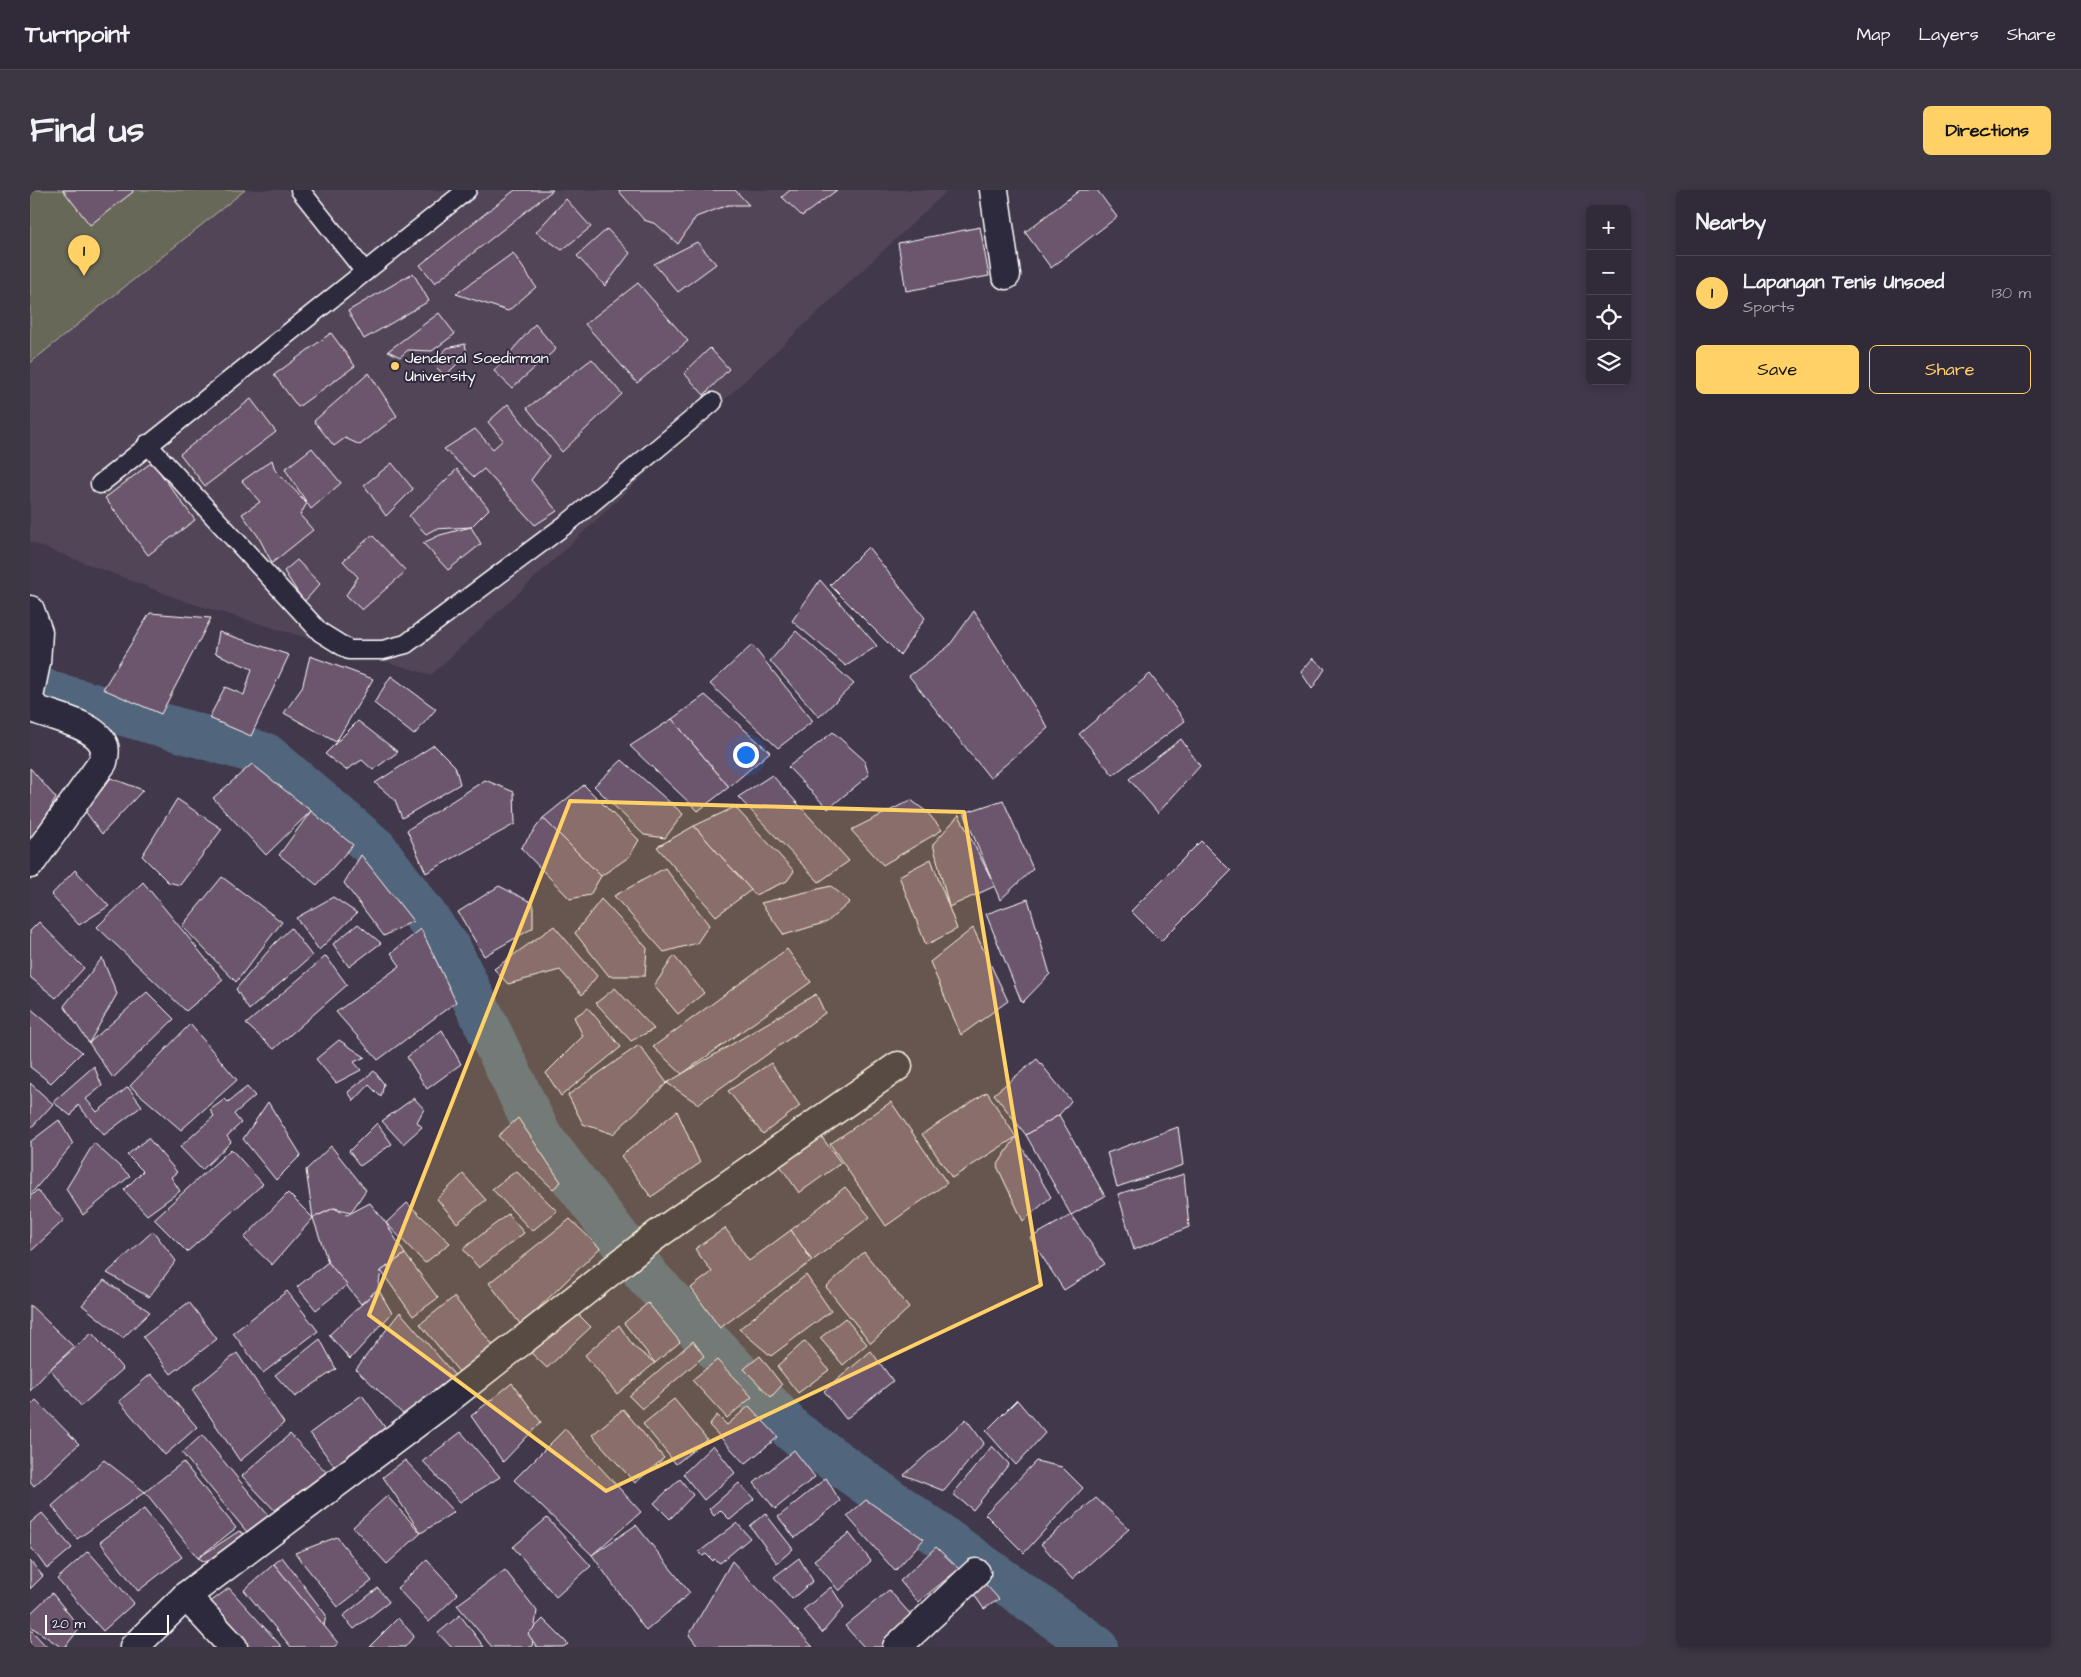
<!DOCTYPE html>
<meta charset="utf-8">
<style>
body{margin:0;font-family:"Architects Daughter",sans-serif;background:#3d3643;color:#f1f3f6}
.controls{position:absolute;right:15px;top:15px;display:grid;overflow:hidden;border-radius:8px;box-shadow:0 2px 8px #0003}
.controls button{width:45px;height:45px;display:grid;place-items:center;padding:0;border:0;border-bottom:1px solid #4c4653;background:#312a38;color:#f1f3f6;font:25px sans-serif}
.scale{position:absolute;left:15px;bottom:12px;width:124px;box-sizing:border-box;padding-left:5px;border:2px solid #fff;border-top:0;font-size:14px;line-height:18px;white-space:nowrap;color:#fff;-webkit-text-stroke:4px #2f2a3d;paint-order:stroke}
.you{position:absolute;left:715px;top:564px;width:18px;height:18px;margin:-12px;border:4px solid #fff;border-radius:50%;background:#1a73e8;box-shadow:0 0 0 8px #1a73e833}
.badge{display:grid;place-items:center;width:32px;height:32px;border-radius:50%;background:#ffd166;color:#111;font-size:16px;font-weight:700}
.pin{position:absolute;translate:-50% -41px;filter:drop-shadow(0 1px 2px #0008)}
.pin::after{content:'';position:absolute;top:26px;width:18px;height:15px;background:inherit;clip-path:polygon(0 0,100% 0,50% 100%)}
.list{margin:0;padding:0;list-style:none}
h2{display:flex;justify-content:space-between;align-items:center;height:65px;margin:0;padding:0 20px;font-size:21px}
h2 small{font-size:16px;font-weight:400;color:#a8a7ae}
.list li{display:grid;grid-template-columns:32px 1fr auto;gap:15px;align-items:center;box-sizing:border-box;height:75px;padding:0 20px;border-top:1px solid #4c4653}
.list b{display:block;font-size:19px;white-space:nowrap}
.list p{margin:0;font-size:16px;white-space:nowrap;color:#a8a7ae}
.list em{font-size:16px;font-style:normal;color:#a8a7ae}
.actions{display:flex;gap:10px;padding:15px 20px}
.actions a{flex:1;padding:11px 0;border:1px solid #ffd166;border-radius:8px;text-align:center;font-size:18px;color:#ffd166}
.actions .main{background:#ffd166;color:#111}
.icon{flex:none;width:28px;height:28px;fill:none;stroke:currentColor;stroke-width:2;stroke-linecap:round;stroke-linejoin:round}
.map{position:relative;flex:none;width:1616px;height:1457px;overflow:hidden;border-radius:8px}
header{display:flex;align-items:center;gap:30px;box-sizing:border-box;height:70px;padding:0 25px;background:#312a38;border-bottom:1px solid #4c4653}
header strong{font-size:24px}
nav{display:flex;gap:28px;margin-inline-start:auto;font-size:18px}
.intro{display:flex;align-items:center;justify-content:space-between;box-sizing:border-box;height:120px;padding:0 30px}
h1{margin:0;font-size:35px}
.button{padding:12px 22px;border-radius:8px;background:#ffd166;color:#111;font-size:18px;font-weight:700}
main{display:flex;gap:30px;padding:0 30px}
aside{flex:1;background:#312a38;border-radius:8px;box-shadow:0 2px 8px #0003}
.map>svg:first-child{display:block}
.built{fill:#524558}
.green{fill:#676759;stroke:#b3b3ac}
.lines{fill:none;stroke-linecap:round;stroke-linejoin:round}
.canal{stroke:#51657c;stroke-width:44}
.building{fill:#6c576d;stroke:#fff}
.lane-casing{stroke:#fff;stroke-width:21}
.street-casing{stroke:#fff;stroke-width:31}
.lane{stroke:#2f2a3d;stroke-width:18}
.street{stroke:#2f2a3d;stroke-width:28}
.marked{fill:#ffd166;fill-opacity:0.2;stroke:#ffd166;stroke-width:4;stroke-linejoin:round}
.poi-dot{fill:#ffd166;stroke:#2f2a3d;stroke-width:2}
.labels{text-anchor:middle;stroke-width:4;stroke-linejoin:round;paint-order:stroke}
.poi-label{font-size:16px;fill:#fff;stroke:#2f2a3d;text-anchor:start}
</style>
<header>
<strong>Turnpoint</strong>
<nav><a>Map</a><a>Layers</a><a>Share</a></nav>
</header>
<div class="intro"><h1>Find us</h1><a class="button">Directions</a></div>
<main>
<div class="map">
<svg width="1616" height="1457" viewBox="0 0 1616 1457">
<rect width="100%" height="100%" fill="#41384b"/>
<filter id="ink" filterUnits="userSpaceOnUse"><feTurbulence type="fractalNoise" baseFrequency=".02" numOctaves="2"/><feDisplacementMap in="SourceGraphic" scale="10" xChannelSelector="R" yChannelSelector="G"/><feConvolveMatrix kernelMatrix="1 2 1 2 8 2 1 2 1" color-interpolation-filters="sRGB"/></filter>
<g filter="url(#ink)">
<!-- built -->
<path class="built" d="M0,0H918L401,485L157,412L0,352Z"/>
<!-- green -->
<path class="green" d="M0,0H215L0,173Z"/>
<g class="lines">
<!-- canal -->
<path class="canal" d="M0,497L236,565L346,659L419,758L510,946L619,1088L763,1241L1066,1457"/>
</g>
<!-- building -->
<g class="building">
<path d="M33,0H102L103,2L60,35Z"/>
<path d="M485,0H523L405,93L390,75Z"/>
<path d="M588,0H705L719,15H698L666,27L648,54L626,34L614,30Z"/>
<path d="M760,0H807L772,26L752,7Z"/>
<path d="M1050,0H1067L1087,27L1021,78L995,42Z"/>
<path d="M536,9L561,37L532,60L506,42Z"/>
<path d="M950,37L959,86L876,101L868,53Z"/>
<path d="M577,39L600,63L575,96L547,66Z"/>
<path d="M667,52L686,74L648,102L624,74Z"/>
<path d="M483,63L506,97L478,121L426,104Z"/>
<path d="M383,83L399,111L334,149L318,121Z"/>
<path d="M608,93L658,151L607,193L555,134Z"/>
<path d="M409,123L425,144L402,161L378,160L370,167L358,161Z"/>
<path d="M505,134L526,159L482,198L464,181Z"/>
<path d="M301,143L325,176L268,217L244,185Z"/>
<path d="M435,154L437,164L415,186L403,174L417,158Z"/>
<path d="M680,158L699,179L674,205L654,183Z"/>
<path d="M562,169L592,204L532,262L497,218Z"/>
<path d="M339,183L367,226L330,255L315,248L304,256L284,231Z"/>
<path d="M221,209L246,242L175,296L150,264Z"/>
<path d="M478,214L519,266L501,290L527,321L505,335L454,279L444,287L414,259L445,239L463,259L473,250L458,232Z"/>
<path d="M282,258L311,293L281,319L255,279Z"/>
<path d="M242,270L245,280L277,313L270,325L283,340L242,373L228,346L212,324L230,312L212,291Z"/>
<path d="M122,272L165,330L118,365L75,308Z"/>
<path d="M362,273L383,299L356,326L334,295Z"/>
<path d="M427,279L459,319L441,337L405,339L396,344L379,326Z"/>
<path d="M441,337L451,354L418,380L393,353L410,345Z"/>
<path d="M342,345L376,381L332,420L316,405L328,387L313,371Z"/>
<path d="M838,357L895,428L870,465L800,395Z"/>
<path d="M267,370L290,394L274,412L254,381Z"/>
<path d="M790,390L847,456L816,476L762,431Z"/>
<path d="M944,421L1018,538L960,588L879,486L919,456Z"/>
<path d="M120,423L181,428L131,524L73,499Z"/>
<path d="M766,441L824,494L789,527L740,471Z"/>
<path d="M189,442L259,465L221,546L179,528L195,497L214,505L222,479L185,463Z"/>
<path d="M722,455L783,531L748,558L680,494Z"/>
<path d="M280,466L343,489L306,552L254,523L272,498Z"/>
<path d="M1283,468L1295,479L1282,499L1271,482Z"/>
<path d="M1120,484L1155,531L1083,585L1049,544Z"/>
<path d="M361,486L406,519L384,545L344,513Z"/>
<path d="M675,505L740,562L699,597L642,529Z"/>
<path d="M642,529L699,597L668,621L600,556Z"/>
<path d="M328,531L368,562L343,580L332,570L316,580L295,564Z"/>
<path d="M803,542L834,570L839,585L798,619L758,577Z"/>
<path d="M1151,549L1170,576L1128,623L1099,589Z"/>
<path d="M404,555L425,576L430,594L372,628L365,610L345,593Z"/>
<path d="M592,570L653,624L635,648L614,645L564,596Z"/>
<path d="M222,574L281,621L236,665L183,608Z"/>
<path d="M0,578L26,608L0,656Z"/>
<path d="M742,585L819,671L789,692L708,607Z"/>
<path d="M81,588L113,600L72,644L55,621Z"/>
<path d="M455,590L484,602L485,634L396,683L377,640Z"/>
<path d="M554,595L609,650L599,667L571,686L513,628Z"/>
<path d="M147,609L192,639L150,695L138,692L112,666Z"/>
<path d="M881,610L897,622L912,640L853,675L821,640Z"/>
<path d="M973,610L1003,679L970,710L934,623Z"/>
<path d="M705,617L764,681L757,691L725,705L664,636Z"/>
<path d="M281,621L323,655L287,695L249,665Z"/>
<path d="M929,625L965,696L919,717L903,654Z"/>
<path d="M513,628L571,686L560,705L540,709L491,658Z"/>
<path d="M664,636L721,700L686,726L627,657Z"/>
<path d="M1171,651L1201,681L1131,751L1101,721Z"/>
<path d="M331,665L383,731L354,746L314,693Z"/>
<path d="M901,669L927,739L896,755L869,686Z"/>
<path d="M635,678L679,735L667,753L634,762L584,706Z"/>
<path d="M45,680L79,716L49,735L21,705Z"/>
<path d="M192,687L252,732L206,792L152,736Z"/>
<path d="M113,692L193,790L156,821L67,737Z"/>
<path d="M469,696L503,713V738L454,766L428,722Z"/>
<path d="M801,696L820,712L797,732L754,745L731,713Z"/>
<path d="M303,707L327,723L289,760L266,728Z"/>
<path d="M571,709L617,758L615,786H579L545,743Z"/>
<path d="M998,709L1020,784L992,813L956,724Z"/>
<path d="M9,732L54,778L26,808L0,787V741Z"/>
<path d="M328,734L351,753L319,777L303,754Z"/>
<path d="M524,736L567,786L552,805L530,780L478,794L464,779Z"/>
<path d="M261,738L282,766L219,820L206,799L245,753Z"/>
<path d="M943,738L978,811L931,845L900,772Z"/>
<path d="M391,739L426,812L348,870L306,822L370,776L361,763Z"/>
<path d="M757,759L781,792L652,884L623,857Z"/>
<path d="M296,766L317,795L244,859L216,834Z"/>
<path d="M644,766L674,803L648,824L624,796Z"/>
<path d="M72,768L87,804L59,853L34,816Z"/>
<path d="M585,798L624,839L601,851L566,813Z"/>
<path d="M117,802L144,829L83,888L59,853Z"/>
<path d="M786,804L795,823L668,914L637,893Z"/>
<path d="M0,818L52,862L21,893L0,877Z"/>
<path d="M558,818L591,857L531,906L516,883L553,846L544,827Z"/>
<path d="M160,834L207,890L151,940L100,896Z"/>
<path d="M412,840L431,874L397,899L377,867Z"/>
<path d="M309,850L335,867L324,872L331,880L306,893L286,869Z"/>
<path d="M609,855L637,893L583,944L553,934L538,905Z"/>
<path d="M1007,869L1041,911L1029,925L996,945L964,904Z"/>
<path d="M741,873L770,916L733,944L698,901Z"/>
<path d="M64,876L72,896L56,909L67,922L98,897L112,916L74,945L48,915L41,926L23,912Z"/>
<path d="M344,881L354,894L351,907L339,895L324,911L318,902Z"/>
<path d="M0,893L23,914L0,939Z"/>
<path d="M217,897L225,906L204,924L211,933L197,946L201,952L172,980L150,957L184,926L180,920L195,909L198,912Z"/>
<path d="M957,902L986,947L922,988L892,944Z"/>
<path d="M384,908L394,919L387,932L392,937L373,954L352,931Z"/>
<path d="M238,912L271,965L246,990L213,949Z"/>
<path d="M861,912L917,993L856,1036L800,954Z"/>
<path d="M647,921L670,973L621,1007L591,966Z"/>
<path d="M1029,925L1075,1006L1041,1025L996,945Z"/>
<path d="M488,928L531,992L523,999L468,946Z"/>
<path d="M29,930L43,954L0,1005V952Z"/>
<path d="M347,933L362,954L330,976L319,961Z"/>
<path d="M1148,937L1153,975L1087,997L1077,963Z"/>
<path d="M788,942L811,973L769,1003L749,974Z"/>
<path d="M986,947L1021,1007L993,1031L967,976Z"/>
<path d="M118,948L147,982L141,987L150,1001L117,1025L94,1000L113,981L97,965Z"/>
<path d="M64,953L100,986L53,1025L36,999Z"/>
<path d="M301,956L336,1000L321,1022L304,1018L283,1028L276,980Z"/>
<path d="M201,959L233,994L157,1062L124,1029Z"/>
<path d="M486,981L527,1021L502,1041L462,999Z"/>
<path d="M433,984L456,1010L427,1033L407,1009Z"/>
<path d="M1154,984L1159,1037L1104,1060L1088,1004Z"/>
<path d="M815,997L840,1027L782,1071L761,1040Z"/>
<path d="M7,1000L34,1030L0,1062V1007Z"/>
<path d="M258,1003L283,1028L242,1075L214,1048Z"/>
<path d="M340,1013L356,1033L375,1064L351,1081L348,1099L331,1114L298,1072L283,1028L304,1018L317,1025Z"/>
<path d="M377,1013L420,1053L395,1073L356,1033Z"/>
<path d="M478,1024L494,1043L449,1078L433,1059Z"/>
<path d="M1041,1025L1075,1074L1034,1100L1000,1048Z"/>
<path d="M540,1029L570,1058L491,1135L459,1093Z"/>
<path d="M695,1038L719,1071L761,1040L782,1071L690,1138L661,1098L682,1082L665,1059Z"/>
<path d="M123,1041L146,1071L119,1107L77,1083Z"/>
<path d="M834,1062L879,1118L841,1153L796,1097Z"/>
<path d="M375,1064L408,1108L383,1126L351,1081Z"/>
<path d="M298,1072L317,1095L286,1120L267,1097Z"/>
<path d="M776,1085L801,1121L741,1166L709,1139Z"/>
<path d="M74,1090L120,1122L93,1148L52,1115Z"/>
<path d="M348,1099L362,1123L320,1169L299,1145Z"/>
<path d="M257,1101L288,1141L233,1183L203,1143Z"/>
<path d="M424,1107L467,1160L434,1188L390,1134Z"/>
<path d="M159,1112L187,1149L141,1184L113,1147Z"/>
<path d="M618,1113L650,1152L625,1173L594,1133Z"/>
<path d="M0,1115L44,1157L20,1179L0,1201Z"/>
<path d="M370,1122L428,1189L377,1228L326,1179Z"/>
<path d="M549,1125L561,1137L517,1178L497,1159Z"/>
<path d="M815,1128L837,1154L813,1175L790,1148Z"/>
<path d="M589,1135L604,1157L625,1173L587,1204L555,1165Z"/>
<path d="M62,1143L93,1179L51,1216L20,1179Z"/>
<path d="M290,1149L306,1179L265,1207L245,1185Z"/>
<path d="M663,1151L674,1166L612,1219L599,1206Z"/>
<path d="M775,1151L799,1180L768,1203L747,1176Z"/>
<path d="M841,1161L863,1191L816,1229L794,1201Z"/>
<path d="M207,1163L254,1233L210,1271L162,1200Z"/>
<path d="M730,1166L752,1195L741,1207L714,1179Z"/>
<path d="M687,1170L722,1207L697,1228L662,1190Z"/>
<path d="M121,1184L167,1237L135,1265L89,1211Z"/>
<path d="M482,1193L511,1232L473,1272L441,1226Z"/>
<path d="M332,1205L359,1243L307,1280L280,1243Z"/>
<path d="M644,1209L677,1249L646,1274L613,1234Z"/>
<path d="M6,1210L49,1254L4,1296L0,1291V1216Z"/>
<path d="M987,1210L1015,1243L986,1275L956,1241Z"/>
<path d="M719,1216L748,1247L715,1274L679,1235L687,1225L697,1235Z"/>
<path d="M593,1219L634,1268L605,1293L562,1245Z"/>
<path d="M936,1229L954,1253L914,1301L874,1285Z"/>
<path d="M535,1239L611,1322L562,1365L484,1290Z"/>
<path d="M431,1242L470,1287L430,1312L393,1271Z"/>
<path d="M260,1244L300,1286L250,1326L212,1286Z"/>
<path d="M172,1245L242,1330L221,1347L152,1263Z"/>
<path d="M683,1255L705,1283L674,1310L653,1284Z"/>
<path d="M962,1256L979,1274L943,1320L923,1304Z"/>
<path d="M764,1260L785,1287L745,1319L724,1293Z"/>
<path d="M74,1270L115,1302L47,1349L22,1316Z"/>
<path d="M375,1270L424,1322L391,1343L353,1287Z"/>
<path d="M1006,1271L1032,1277L1053,1298L994,1363L955,1324Z"/>
<path d="M153,1272L206,1338L168,1368L115,1302Z"/>
<path d="M796,1288L810,1311L765,1348L748,1327Z"/>
<path d="M650,1289L663,1305L640,1329L624,1313Z"/>
<path d="M709,1293L724,1309L700,1330L690,1320L684,1326L679,1319Z"/>
<path d="M357,1306L391,1343L357,1374L323,1337Z"/>
<path d="M1066,1308L1099,1339L1042,1389L1011,1354Z"/>
<path d="M836,1310L894,1349L865,1381L817,1326Z"/>
<path d="M114,1319L152,1367L108,1401L70,1352Z"/>
<path d="M12,1323L42,1358L17,1379L0,1356V1333Z"/>
<path d="M735,1323L763,1359L747,1373L720,1336Z"/>
<path d="M517,1328L561,1376L526,1407L483,1357Z"/>
<path d="M707,1333L720,1348L690,1373L684,1369L683,1371L676,1364L673,1366L669,1362Z"/>
<path d="M606,1335L660,1403L616,1441L562,1365Z"/>
<path d="M209,1341L221,1347L183,1376L168,1368Z"/>
<path d="M819,1343L841,1371L809,1401L784,1370Z"/>
<path d="M307,1347L342,1391L308,1417L265,1363Z"/>
<path d="M906,1357L929,1379L888,1412L870,1391Z"/>
<path d="M58,1361L104,1413L73,1441L27,1389Z"/>
<path d="M252,1367L296,1425L294,1436L244,1374Z"/>
<path d="M769,1368L783,1391L762,1409L744,1387Z"/>
<path d="M397,1370L428,1404L399,1432L367,1398Z"/>
<path d="M0,1371L13,1386L0,1399Z"/>
<path d="M702,1371L783,1457H668L659,1445Z"/>
<path d="M244,1374L308,1453L304,1457H261L214,1400Z"/>
<path d="M475,1380L507,1421L502,1457H462L427,1415Z"/>
<path d="M949,1387L969,1409L954,1419L940,1399Z"/>
<path d="M801,1397L814,1417L792,1443L773,1420Z"/>
<path d="M199,1398L252,1457H217L179,1413Z"/>
<path d="M348,1398L359,1412L324,1439L313,1426Z"/>
<path d="M859,1400L882,1426L852,1457H834L815,1436Z"/>
<path d="M22,1403L50,1438L35,1457H31L0,1436V1424Z"/>
<path d="M430,1425L454,1457H421L408,1443Z"/>
<path d="M368,1428L384,1446L375,1457H339Z"/>
<path d="M513,1429L538,1454L533,1457H507L498,1444Z"/>
<path d="M0,1439L17,1457H0Z"/>
</g>
<g class="lines">
<defs>
<g id="lane">
<path d="M270,0L335,82"/>
<path d="M117,254L290,442L319,460H353L376,454L539,332L683,212"/>
<path d="M70,294L437,0"/>
</g>
<g id="street">
<path d="M964,0L976,85"/>
<path d="M0,420L8,442L6,473L0,502"/>
<path d="M0,511L4,517L10,521C29,528 67,536 74,556C76,561 74,567 73,572L0,674"/>
<path d="M156,1406L203,1457"/>
<path d="M104,1457L156,1406L413,1213L628,1044L868,876"/>
<path d="M867,1457L946,1383"/>
</g>
</defs>
<!-- lane casing -->
<use href="#lane" class="lane-casing"/>
<!-- street casing -->
<use href="#street" class="street-casing"/>
<!-- lane -->
<use href="#lane" class="lane"/>
<!-- street -->
<use href="#street" class="street"/>
</g>
</g>
<!-- marked area -->
<path class="marked" d="M540,611L934,622L1011,1095L576,1301L339,1125Z"/>
<!-- markers -->
<circle class="poi-dot" cx="365" cy="176" r="5"/>
<g class="labels">
<!-- poi labels -->
<g class="poi-label">
<text x="375" y="173">Jenderal Soedirman<tspan x="375" dy="18">University</tspan></text>
</g>
</g>
</svg>
<div class="controls">
<button>+</button>
<button>−</button>
<button><svg class="icon" aria-label="locate" viewBox="0 0 24 24"><circle cx="12" cy="12" r="6"/><path d="M12 2v4M12 18v4M2 12h4M18 12h4"/></svg></button>
<button><svg class="icon" aria-label="layers" viewBox="0 0 24 24"><path d="M12 4l9 5-9 5-9-5zM3 14l9 5 9-5"/></svg></button>
</div>
<div class="scale">20 m</div>
<div class="you"></div>
<div class="pin badge" style="left:54px;top:86px">1</div>
</div>
<aside>
<h2>Nearby<small></small></h2>
<ul class="list">
<li><span class="badge">1</span><div><b>Lapangan Tenis Unsoed</b><p>Sports</p></div><em>130 m</em></li>
</ul>
<div class="actions"><a class="main">Save</a><a>Share</a></div>
</aside>
</main>
